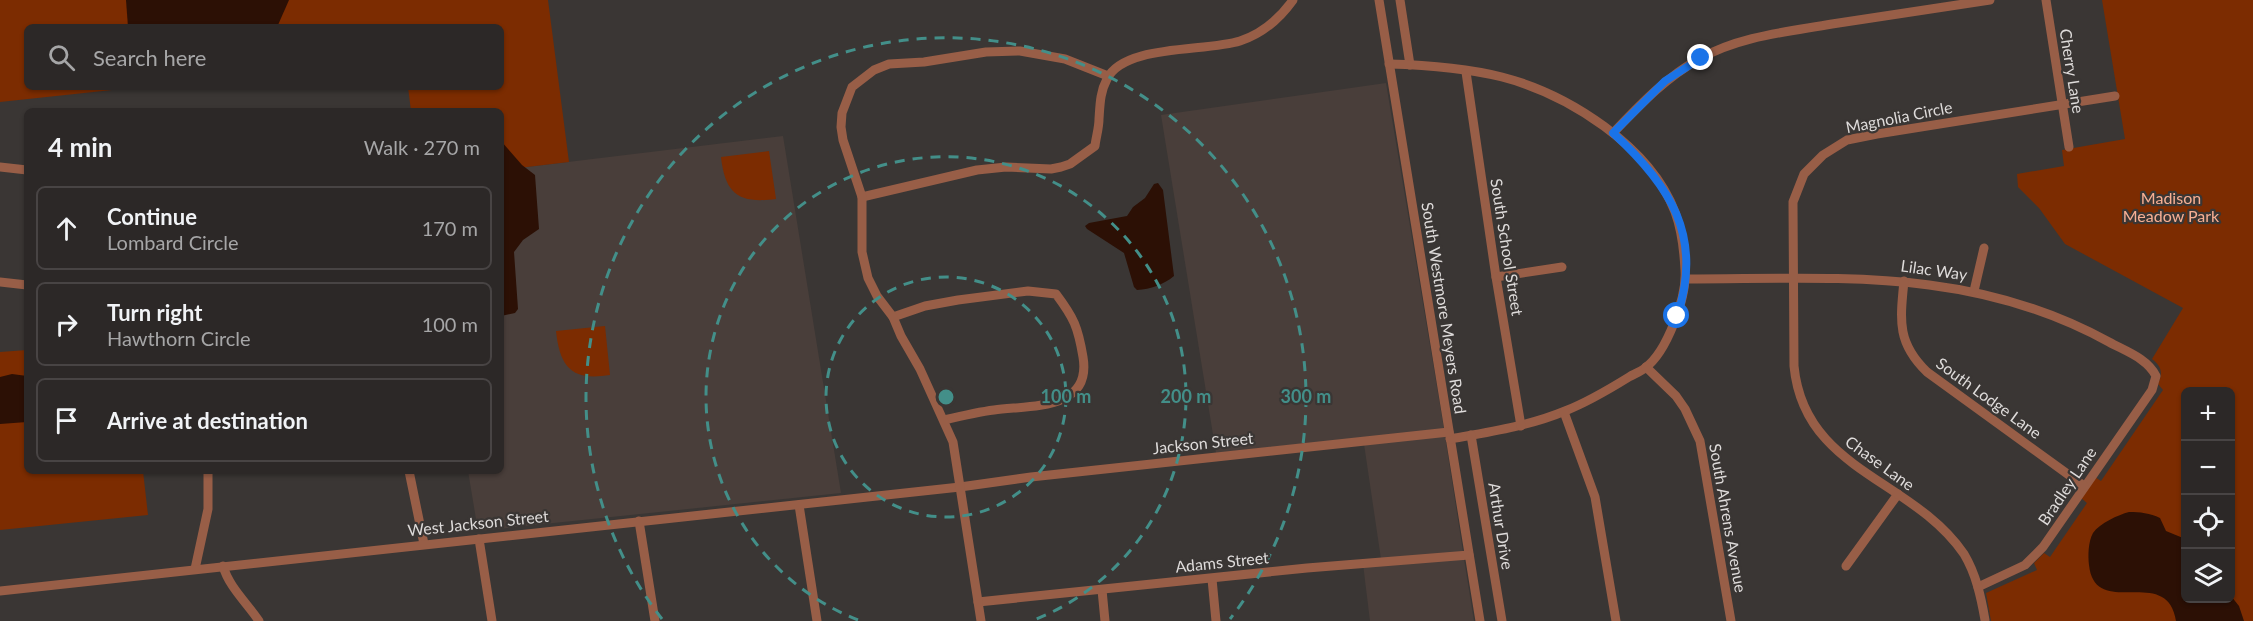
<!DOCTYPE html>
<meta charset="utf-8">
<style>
body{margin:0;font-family:Lato,sans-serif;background:#383433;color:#f1f3f6}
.controls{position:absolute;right:18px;bottom:18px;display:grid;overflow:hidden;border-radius:9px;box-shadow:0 2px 4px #0004}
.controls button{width:54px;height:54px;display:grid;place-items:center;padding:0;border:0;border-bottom:2px solid #484444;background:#2c2827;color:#f1f3f6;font:30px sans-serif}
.stop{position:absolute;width:18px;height:18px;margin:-14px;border:4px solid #1a73e8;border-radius:50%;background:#fff}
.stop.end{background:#1a73e8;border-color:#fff;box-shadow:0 2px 6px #0008}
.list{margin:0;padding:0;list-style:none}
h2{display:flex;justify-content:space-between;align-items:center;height:78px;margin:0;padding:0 24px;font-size:26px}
h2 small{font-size:20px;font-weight:400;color:#a6a6a7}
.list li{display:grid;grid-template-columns:39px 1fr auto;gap:18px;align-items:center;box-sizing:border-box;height:84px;margin:0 12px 12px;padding:0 12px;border:2px solid #484444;border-radius:9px}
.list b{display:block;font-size:22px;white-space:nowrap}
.list p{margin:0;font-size:20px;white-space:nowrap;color:#a6a6a7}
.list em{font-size:20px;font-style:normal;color:#a6a6a7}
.icon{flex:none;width:33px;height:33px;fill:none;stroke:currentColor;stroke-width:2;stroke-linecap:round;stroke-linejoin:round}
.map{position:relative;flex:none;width:2253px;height:621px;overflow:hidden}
.search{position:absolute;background:#2c2827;box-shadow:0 2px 4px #0004;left:24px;top:24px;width:480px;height:66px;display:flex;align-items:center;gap:15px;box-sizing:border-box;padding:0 21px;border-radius:9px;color:#a6a6a7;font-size:22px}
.panel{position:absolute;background:#2c2827;box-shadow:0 2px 4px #0004;left:24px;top:108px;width:480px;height:366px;border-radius:9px}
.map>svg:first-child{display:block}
.built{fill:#493e3a}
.green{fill:#7c2c01;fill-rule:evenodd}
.water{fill:#2c1005}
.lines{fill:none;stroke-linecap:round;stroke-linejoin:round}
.minor{stroke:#985e47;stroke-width:9}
.route{stroke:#1a73e8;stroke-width:8}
.ring{fill:none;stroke:#438f89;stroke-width:3;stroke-dasharray:10 8}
.labels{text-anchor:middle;stroke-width:4.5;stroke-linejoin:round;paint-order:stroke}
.street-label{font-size:16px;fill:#dedbda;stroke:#3a3634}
.park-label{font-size:16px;fill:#f8b094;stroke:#3a3634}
.centre{fill:#438f89;stroke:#3a3634;stroke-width:3}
.ring-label{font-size:18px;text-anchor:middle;font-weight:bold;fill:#438f89;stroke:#3a3634;stroke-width:4.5;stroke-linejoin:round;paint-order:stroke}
</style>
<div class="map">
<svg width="2253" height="621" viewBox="0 0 2253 621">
<rect width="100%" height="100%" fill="#3a3634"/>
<!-- built -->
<g class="built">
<path d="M1386,83L1444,429L1216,453L1161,115Z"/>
<path d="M783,136L841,493L478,531L468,471H501V170Z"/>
<path d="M1445,436L1463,552L1381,559L1364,444Z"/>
<path d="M1464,559L1474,621H1370L1363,564Z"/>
</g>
<!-- green -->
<g class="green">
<path d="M0,0H548L569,162L501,170V111H411L408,87H501V27H27V87H140L0,102Z"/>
<path d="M2102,0H2253V621H1991L1986,593L2037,570L2034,563L2044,553L2050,557L2087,503L2081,498L2095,477L2101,481L2163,390L2158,384C2163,373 2162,367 2152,359L2183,308L2065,244L2039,208L2018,187L2017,174L2064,166L2062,150L2125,139ZM2186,392H2230V598H2186Z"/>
<path d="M769,151L776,199C739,204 725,194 721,157Z"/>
<path d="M605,326L610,375C572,381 560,368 556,331Z"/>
<path d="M27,350V471H143L148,515L0,530V352Z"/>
</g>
<!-- water -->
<g class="water">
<path d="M126,0H289L278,25L276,27H128Z"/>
<path d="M501,141L522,165L535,175L539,229L523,240L514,252L518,309L515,313L501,316Z"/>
<path d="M1158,183L1163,190L1174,276C1163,285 1151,289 1137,290L1134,287L1124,253L1087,229L1085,226L1089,223L1127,216L1133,207L1145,198L1154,184Z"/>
<path d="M12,374L27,376V422L0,424V377Z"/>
<path d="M2129,512C2140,512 2150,513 2160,518L2166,531L2183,538L2186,542V598H2230L2231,596L2239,606L2244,621H2176C2167,563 2095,621 2089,565C2088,556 2088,542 2093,533C2100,523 2118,515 2129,512Z"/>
</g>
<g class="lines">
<!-- minor -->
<g class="minor">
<path d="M1379,0L1480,621"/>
<path d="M1400,0L1410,65"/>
<path d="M2046,0L2069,147"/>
<path d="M1389,64C1426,65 1466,68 1502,77C1568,94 1650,146 1675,212C1682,231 1684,250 1685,270C1687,297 1667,352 1645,368C1640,372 1634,374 1629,377C1608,390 1588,402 1565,411C1529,426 1489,432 1450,439"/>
<path d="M1466,72L1496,277L1521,426"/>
<path d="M1613,133C1640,105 1665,78 1699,59C1740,36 1787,32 1832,24C1884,16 1937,8 1990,0"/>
<path d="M0,167L27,170"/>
<path d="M862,197L977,170L1006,167L1051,169L1061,167L1070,164L1095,146C1096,137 1099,128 1099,119C1100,105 1100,92 1107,79C1124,44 1206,52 1240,41C1262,34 1280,18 1293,0"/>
<path d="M1496,277L1562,267"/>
<path d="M1686,279C1837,279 1971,266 2109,342C2125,351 2147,358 2156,376L2152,390L2043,547L2025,565L1978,587"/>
<path d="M1904,281C1900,321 1897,343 1927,372L2084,486"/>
<path d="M0,282L27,285"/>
<path d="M1974,291L1984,248"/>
<path d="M893,317L925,306L958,300L1028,291L1056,294C1074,318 1078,327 1083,357C1092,411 1030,405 994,410C978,412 961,416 944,420"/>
<path d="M1646,367L1676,396L1685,409L1700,441L1731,621"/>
<path d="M1564,412L1595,497L1616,621"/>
<path d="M1471,435L1502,621"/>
<path d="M409,471L424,544"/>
<path d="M799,505L817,621"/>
<path d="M639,521L655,621"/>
<path d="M479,539L492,621"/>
<path d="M223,566C229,587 247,603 259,621"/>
<path d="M1846,566L1898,494"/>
<path d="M195,569L208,509V471"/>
<path d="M1212,579L1216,621"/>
<path d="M1102,590L1105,621"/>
<path d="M0,591L960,487L1031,477L1449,432"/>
<path d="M978,602L1307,568L1469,555"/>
<path d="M1985,620C1981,597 1976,574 1964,554C1912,478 1804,471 1794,366L1793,202L1804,174L1823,155L1847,140L1877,134L2115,96"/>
<path d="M981,621L953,442L920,369L901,336L893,317L877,296L868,278L862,252V197L843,140L841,127L842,113L852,87L874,70L889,64L924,62L986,52L1020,51L1065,59L1108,76"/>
</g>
</g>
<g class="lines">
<!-- route -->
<path class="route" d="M1677,316C1704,237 1670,185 1613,133L1665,81L1701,58"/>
</g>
<!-- distance rings -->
<g class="ring">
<circle cx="946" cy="397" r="120"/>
<path d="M858 620A240 240 0 1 1 1034 620"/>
<path d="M662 619A360 360 0 1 1 1230 619"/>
</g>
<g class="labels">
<!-- street labels -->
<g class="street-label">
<text transform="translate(2072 71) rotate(81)" y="6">Cherry Lane</text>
<text transform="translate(1899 117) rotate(-11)" y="6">Magnolia Circle</text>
<text transform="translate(1507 247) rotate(81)" y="6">South School Street</text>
<text transform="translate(1934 270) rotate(8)" y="6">Lilac Way</text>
<text transform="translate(1444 308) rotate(81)" y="6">South Westmore Meyers Road</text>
<text transform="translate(1989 398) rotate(36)" y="6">South Lodge Lane</text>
<text transform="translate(1203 443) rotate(-6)" y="6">Jackson Street</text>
<text transform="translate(1880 463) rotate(36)" y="6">Chase Lane</text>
<text transform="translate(2067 486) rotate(-56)" y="6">Bradley Lane</text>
<text transform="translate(1728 518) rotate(80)" y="6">South Ahrens Avenue</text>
<text transform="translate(478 523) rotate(-6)" y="6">West Jackson Street</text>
<text transform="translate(1501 526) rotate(81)" y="6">Arthur Drive</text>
<text transform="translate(1222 562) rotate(-6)" y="6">Adams Street</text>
</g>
<!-- park labels -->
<g class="park-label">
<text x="2171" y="204">Madison<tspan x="2171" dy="18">Meadow Park</tspan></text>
</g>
</g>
<circle cx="946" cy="397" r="9" class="centre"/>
<g class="ring-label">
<text x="1066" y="403">100 m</text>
<text x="1186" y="403">200 m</text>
<text x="1306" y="403">300 m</text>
</g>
</svg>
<div class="controls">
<button>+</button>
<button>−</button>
<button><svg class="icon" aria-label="locate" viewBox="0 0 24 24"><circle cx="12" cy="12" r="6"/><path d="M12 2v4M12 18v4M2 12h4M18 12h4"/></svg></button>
<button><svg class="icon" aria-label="layers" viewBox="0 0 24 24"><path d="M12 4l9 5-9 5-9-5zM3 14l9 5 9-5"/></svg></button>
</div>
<div class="stop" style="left:1677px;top:316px"></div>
<div class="stop end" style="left:1701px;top:58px"></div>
<div class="search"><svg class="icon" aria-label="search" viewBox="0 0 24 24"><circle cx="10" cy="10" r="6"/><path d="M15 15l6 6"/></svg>Search here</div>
<section class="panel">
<h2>4 min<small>Walk · 270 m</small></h2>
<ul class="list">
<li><svg class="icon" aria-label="ahead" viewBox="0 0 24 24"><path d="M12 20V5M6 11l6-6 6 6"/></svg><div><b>Continue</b><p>Lombard Circle</p></div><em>170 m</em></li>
<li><svg class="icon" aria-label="right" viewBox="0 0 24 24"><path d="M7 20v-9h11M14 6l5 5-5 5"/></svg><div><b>Turn right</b><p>Hawthorn Circle</p></div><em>100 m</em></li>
<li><svg class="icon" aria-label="arrive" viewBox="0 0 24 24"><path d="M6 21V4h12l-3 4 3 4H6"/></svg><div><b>Arrive at destination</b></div></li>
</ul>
</section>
</div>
